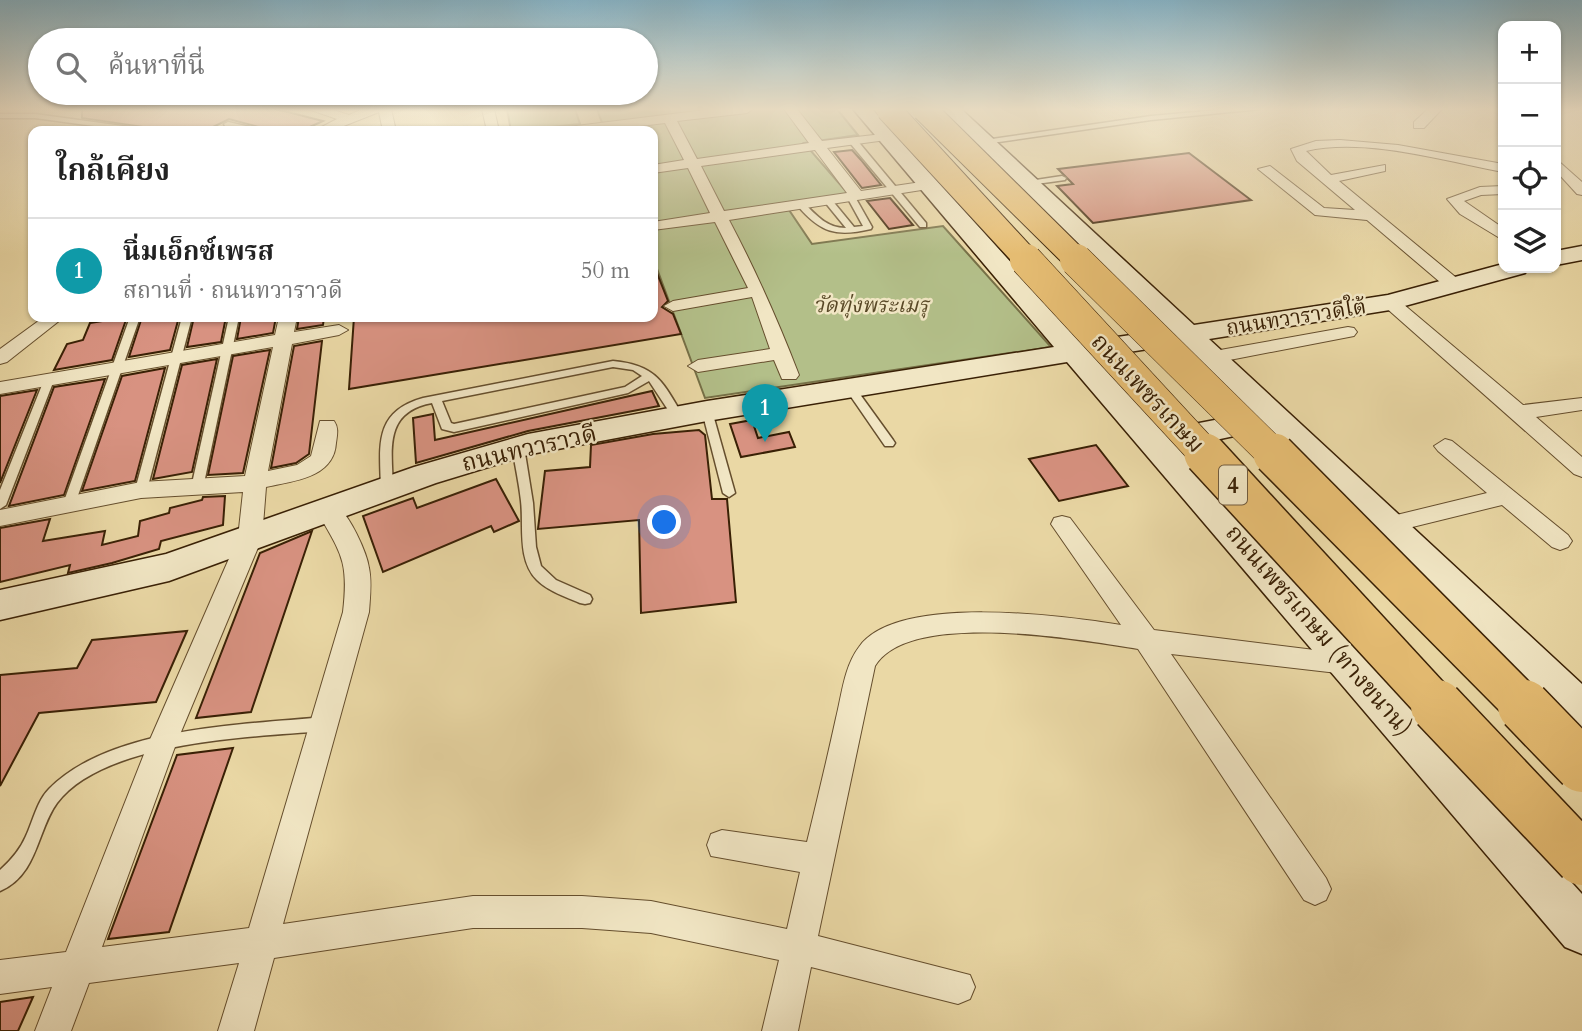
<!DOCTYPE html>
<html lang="th">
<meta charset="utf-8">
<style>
body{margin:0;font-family:Cardo,"Noto Serif Thai",serif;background:#f6f6f6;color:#222}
.controls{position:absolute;right:21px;top:21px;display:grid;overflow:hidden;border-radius:14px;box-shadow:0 2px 5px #0004}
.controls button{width:63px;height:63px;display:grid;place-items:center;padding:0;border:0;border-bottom:2px solid #e0e0e0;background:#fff;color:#222;font:35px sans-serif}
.you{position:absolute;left:665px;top:523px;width:24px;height:24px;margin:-18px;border:5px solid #fff;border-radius:50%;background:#1a73e8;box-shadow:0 0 0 10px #1a73e833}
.badge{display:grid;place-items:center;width:46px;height:46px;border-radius:50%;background:#8f2418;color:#fff;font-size:23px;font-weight:700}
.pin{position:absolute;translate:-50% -58px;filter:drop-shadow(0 2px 4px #0008)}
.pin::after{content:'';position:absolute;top:37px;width:24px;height:21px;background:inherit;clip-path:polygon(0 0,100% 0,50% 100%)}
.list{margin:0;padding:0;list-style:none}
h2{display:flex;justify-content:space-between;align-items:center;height:91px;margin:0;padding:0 28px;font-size:30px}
h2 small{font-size:23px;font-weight:400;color:#767676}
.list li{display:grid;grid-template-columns:46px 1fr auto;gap:21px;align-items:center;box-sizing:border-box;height:105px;padding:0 28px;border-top:2px solid #e0e0e0}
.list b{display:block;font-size:26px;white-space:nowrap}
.list p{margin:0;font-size:23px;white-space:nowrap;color:#767676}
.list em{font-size:23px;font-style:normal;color:#767676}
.icon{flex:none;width:38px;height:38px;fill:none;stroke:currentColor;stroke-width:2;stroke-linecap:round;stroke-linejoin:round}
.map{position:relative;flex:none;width:1582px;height:1031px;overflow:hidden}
.search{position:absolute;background:#fff;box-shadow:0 2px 5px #0004;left:28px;top:28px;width:630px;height:77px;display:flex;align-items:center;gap:18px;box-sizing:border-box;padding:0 24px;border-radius:38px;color:#767676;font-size:26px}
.panel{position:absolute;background:#fff;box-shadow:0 2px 5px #0004;left:28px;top:126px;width:630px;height:196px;border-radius:14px}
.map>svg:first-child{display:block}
.green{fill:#b3bf89;stroke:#767047;stroke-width:2}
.building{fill:#d89281;stroke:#392005;stroke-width:2}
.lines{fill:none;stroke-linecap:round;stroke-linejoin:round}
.lane-casing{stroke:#654e2d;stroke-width:3}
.street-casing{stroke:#654e2d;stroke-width:2}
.secondary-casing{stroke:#392005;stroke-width:3}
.lane{fill:#f1e6c4;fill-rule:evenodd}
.street{fill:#f1e6c4;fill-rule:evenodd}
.secondary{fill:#f1e6c4;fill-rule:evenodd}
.highway-bridge-far3-casing{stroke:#392005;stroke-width:26;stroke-linecap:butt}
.highway-bridge-far2-casing{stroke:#392005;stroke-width:33;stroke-linecap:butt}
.highway-bridge-far1-casing{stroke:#392005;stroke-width:44;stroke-linecap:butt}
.highway-bridge-casing{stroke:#392005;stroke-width:55;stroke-linecap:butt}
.highway-bridge-far3{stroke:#e5bc72;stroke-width:24}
.highway-bridge-far2{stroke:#e5bc72;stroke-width:32}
.highway-bridge-far1{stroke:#e5bc72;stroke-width:41}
.highway-bridge{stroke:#e5bc72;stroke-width:52}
.labels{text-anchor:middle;stroke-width:5;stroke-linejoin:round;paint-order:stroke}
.far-park-label{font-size:21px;font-style:italic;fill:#584826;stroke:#f1e6c4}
.far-street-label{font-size:21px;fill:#392005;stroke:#f1e6c4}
.shield{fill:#f1e6c4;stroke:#705b3e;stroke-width:2}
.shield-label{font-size:23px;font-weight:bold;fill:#392005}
.street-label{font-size:24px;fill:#392005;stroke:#f1e6c4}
</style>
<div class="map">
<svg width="1582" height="1031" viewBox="0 0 1582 1031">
<rect width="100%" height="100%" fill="#ead8a5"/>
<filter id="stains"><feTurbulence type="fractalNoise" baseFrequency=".00286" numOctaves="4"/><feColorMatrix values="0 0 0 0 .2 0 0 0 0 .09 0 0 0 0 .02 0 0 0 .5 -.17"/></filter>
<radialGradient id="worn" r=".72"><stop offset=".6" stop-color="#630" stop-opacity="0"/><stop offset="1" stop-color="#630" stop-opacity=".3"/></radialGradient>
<!-- green -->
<g class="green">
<path d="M507,109H575L580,124L511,131Z"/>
<path d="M597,109H837L858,135L804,143L851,197L787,207L812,244L943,226L1051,347L705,398L653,258V131H605Z"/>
</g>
<!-- building -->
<g class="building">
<path d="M82,109H276L323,121L301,131H274L229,119L205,131H170L82,118Z"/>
<path d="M852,150L861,160L881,185L862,188L834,152Z"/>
<path d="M1189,153L1251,200L1093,223L1057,186L1073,184L1058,169Z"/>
<path d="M890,198L913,225L889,229L867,201Z"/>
<path d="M653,263L668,301L662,307L673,314L681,334L349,389L354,317H653Z"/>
<path d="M127,317L112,360L54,370L67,344L83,340L90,323Z"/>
<path d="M142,317H179L170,350L129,357Z"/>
<path d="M194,317H226L221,342L187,347Z"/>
<path d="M241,317H276L273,333L237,339Z"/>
<path d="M299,317H324L323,325L297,329Z"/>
<path d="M322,341L309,454L296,463L271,468L294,346Z"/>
<path d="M270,350L243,473L208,475L233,356Z"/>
<path d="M217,359L192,472L153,479L182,365Z"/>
<path d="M165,368L135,481L82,491L122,376Z"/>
<path d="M105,379L64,495L9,506L54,387Z"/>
<path d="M37,390L0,483V396Z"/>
<path d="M652,391L659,406L528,431L416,463L413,418L433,414L435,440Z"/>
<path d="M752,420L758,438L789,432L795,447L741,457L730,424Z"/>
<path d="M699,430L705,435L712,499H727L736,602L641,613L639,520L538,529L545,471L590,467L591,445L653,434Z"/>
<path d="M1096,445L1128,486L1059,501L1029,459Z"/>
<path d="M496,479L519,521L494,532L491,526L383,572L363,516L413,498L417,508Z"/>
<path d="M225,496L223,525L161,541L159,549L112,563L68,573L70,565L0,582V528L50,519L43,541L105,531L102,545L138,536L140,521L169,513L170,508L202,500L203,497Z"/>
<path d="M312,531L251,712L196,718L260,553Z"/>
<path d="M187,631L156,702L39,713L0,786V675L77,668L92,640Z"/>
<path d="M233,748L169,932L108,939L177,755Z"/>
<path d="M33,997L18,1031H0V1002Z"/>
</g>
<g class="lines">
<defs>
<g id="lane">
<path d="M1229,109H1260L1151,120L985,144L981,142L985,140L1151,116Z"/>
<path d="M0,114H35L145,129L149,131H131L35,118H0Z"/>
<path d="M228,122L259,129L260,131H248L225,126L224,124Z"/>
<path d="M850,139H856L926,223V227H920L850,143Z"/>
<path d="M1062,176L1066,178L1065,180L1029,185L1025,183L1029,181Z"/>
<path d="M848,195L855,197L872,227L871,229C836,237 821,233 797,205L804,203C817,216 827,228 846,228L824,201L831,199L854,227L863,226L847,197Z"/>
<path d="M130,317H140L75,504L69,508L65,507L63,504Z"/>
<path d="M182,317H192L147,490L141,494L135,490Z"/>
<path d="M229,317H239L203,488L197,492L191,488Z"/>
<path d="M613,361C656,365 663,382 683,416L682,419H674L649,381L628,393L454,432L442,429L432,403C383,412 392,450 393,489L387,493L381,489C380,446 373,412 423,398ZM613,367L633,370L642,376L625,387L454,424L451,423L442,401Z"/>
<path d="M49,377L54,380L6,505L0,509V490L44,380Z"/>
<path d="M850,385L854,386L893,440L895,443L893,446H885L845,388Z"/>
<path d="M707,407L712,411L735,493L729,497L723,493L702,411Z"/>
<path d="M518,443L524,447L533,503L536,547L541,566L556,580L590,595L592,599L590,603L585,604L580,603C566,597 548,591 537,580C517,560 524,526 521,501C519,483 515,465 512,447Z"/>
<path d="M324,717L329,719L332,724L329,729L324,731C251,737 104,741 57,803C37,830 38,875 0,891V870C11,860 20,850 26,836C33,821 37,801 49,789C110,727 242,725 324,717Z"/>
</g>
<g id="street">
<path d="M308,109H330L349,115L363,109H391L396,131H383L379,112L331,131H314L337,119Z"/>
<path d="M482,109H494L499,131H487Z"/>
<path d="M713,109H753L747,113L677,121L697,159L809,143L784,109H797L822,141L891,133V139L886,140L827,148L861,191L928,181L935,185L928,189L729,220C756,271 779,323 799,375L796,379H782L774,360L698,372L688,366L698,360L770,349L752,297L673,311L664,306L673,301L748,288L715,222L653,230V222L710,213L688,168L653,173V165L684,160L665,123L598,131H561L568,127ZM815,150L847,193L724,211L701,166Z"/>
<path d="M1428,109H1442L1424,128H1414V122Z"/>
<path d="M1340,140L1398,145L1503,164V172C1445,161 1364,137 1306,151L1331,175L1385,165V171L1339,181L1459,280L1462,284L1459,288H1447L1367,220L1315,215L1258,169L1270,166L1324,208L1355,210L1297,161L1291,149L1316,141Z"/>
<path d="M1556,159L1582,182V195L1577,194L1556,171Z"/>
<path d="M1503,186V194L1481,195L1464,201L1503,228V240L1460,214L1447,199L1480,187Z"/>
<path d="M1390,297L1396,298L1523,405L1582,398V410L1536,417L1582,457V477L1574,474L1384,306L1381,302L1384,298Z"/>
<path d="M44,317H64L7,362L0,364V349Z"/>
<path d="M279,317H297L294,332L339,325L348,330L339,335L292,344L268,471L297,465L311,456L320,421H334C339,428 337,435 336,443C334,478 293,481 266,487L262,538L176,744L102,947L249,928L343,612C349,560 341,554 317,511L320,505C325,504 331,502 336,505C349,514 367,552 369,568C372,582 370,597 369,612L283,924L473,896H582L651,901L787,929L800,872L711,856L707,845L711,834L722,830L807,842C817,801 827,759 836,718C842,694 844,667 859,647C897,593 1064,616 1121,625L1051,524L1054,518L1062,516L1070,518L1154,630L1355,655L1359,663L1355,671L1346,674L1171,654L1326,878L1331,889L1326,900L1315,905L1304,900L1138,649C1082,640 909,609 875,666L818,936L970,975L975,987L970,999L958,1004L811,967L798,1031H762L779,960L651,933L582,928H473L274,958L254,1031H218L239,963L89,983L71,1031H35L52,987L0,994V960L66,952L148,744L238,538L243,492L141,498L0,526V510L141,482L245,476L273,347L0,394V382L275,335Z"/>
<path d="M1348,327L1354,328L1357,332L1354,336L1209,364L1200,358L1209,352Z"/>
<path d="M1445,439L1452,441L1568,535L1572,541L1568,547L1560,550L1552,547L1502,505L1388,533L1380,531L1377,525L1380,519L1487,493L1438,451L1434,446Z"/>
</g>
<g id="secondary">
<path d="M853,109H872L1083,342L1165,330L941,109H961L1194,325L1388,295L1503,264V268H1528L1525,273L1390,310L1209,339L1582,684V728L1568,723L1267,429L1178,448L1582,894V954L1565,947L1067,362L707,421L531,454L436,483L169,581L0,620V590L166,554L414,467L528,434L707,401L1054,347ZM1180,344L1251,413L1163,430L1097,357Z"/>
<path d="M1582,246V260L1556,265V251Z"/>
</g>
</defs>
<!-- lane casing -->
<use href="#lane" class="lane-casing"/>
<!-- street casing -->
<use href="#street" class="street-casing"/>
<!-- secondary casing -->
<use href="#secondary" class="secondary-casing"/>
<!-- lane -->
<use href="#lane" class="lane"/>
<!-- street -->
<use href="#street" class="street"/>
<!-- secondary -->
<use href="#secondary" class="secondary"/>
<defs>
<g id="highway-bridge-far3">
<path d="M888,109L1028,261"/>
<path d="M924,109L1078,261"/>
</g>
<g id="highway-bridge-far2">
<path d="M1026,260L1207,456"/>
<path d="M1076,260L1275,456"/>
</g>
<g id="highway-bridge-far1">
<path d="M1205,454L1439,708"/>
<path d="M1274,454L1526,708"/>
</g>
<g id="highway-bridge">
<path d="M1437,706L1582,859"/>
<path d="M1524,706L1582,766"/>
</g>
</defs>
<!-- highway-bridge-far3 casing -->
<use href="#highway-bridge-far3" class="highway-bridge-far3-casing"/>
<!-- highway-bridge-far2 casing -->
<use href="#highway-bridge-far2" class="highway-bridge-far2-casing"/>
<!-- highway-bridge-far1 casing -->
<use href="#highway-bridge-far1" class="highway-bridge-far1-casing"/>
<!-- highway-bridge casing -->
<use href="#highway-bridge" class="highway-bridge-casing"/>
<!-- highway-bridge-far3 -->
<use href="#highway-bridge-far3" class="highway-bridge-far3"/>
<!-- highway-bridge-far2 -->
<use href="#highway-bridge-far2" class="highway-bridge-far2"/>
<!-- highway-bridge-far1 -->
<use href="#highway-bridge-far1" class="highway-bridge-far1"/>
<!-- highway-bridge -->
<use href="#highway-bridge" class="highway-bridge"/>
</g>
<!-- sky -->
<linearGradient id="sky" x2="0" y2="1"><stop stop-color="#88b7cc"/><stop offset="0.43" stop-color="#f6edd6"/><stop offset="1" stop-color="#f6edd6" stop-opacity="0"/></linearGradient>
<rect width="1582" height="254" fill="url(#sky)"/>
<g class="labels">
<!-- far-park labels -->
<g class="far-park-label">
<text x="871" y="312">วัดทุ่งพระเมรุ</text>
</g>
<!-- far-street labels -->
<g class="far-street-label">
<text transform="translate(1296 317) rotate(-9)" y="7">ถนนทวาราวดีใต้</text>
</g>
<!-- shield labels -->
<rect class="shield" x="1219" y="465.5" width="28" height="39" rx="5"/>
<g class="shield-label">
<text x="1233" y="493">4</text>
</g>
<!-- street labels -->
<g class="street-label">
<text transform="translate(1148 393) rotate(47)" y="8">ถนนเพชรเกษม</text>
<text transform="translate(529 448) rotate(-13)" y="8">ถนนทวาราวดี</text>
<text transform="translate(1319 630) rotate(49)" y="8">ถนนเพชรเกษม (ทางขนาน)</text>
</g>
</g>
<rect width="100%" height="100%" filter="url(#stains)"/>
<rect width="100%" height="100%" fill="url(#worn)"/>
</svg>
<div class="controls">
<button>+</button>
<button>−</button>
<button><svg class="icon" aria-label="locate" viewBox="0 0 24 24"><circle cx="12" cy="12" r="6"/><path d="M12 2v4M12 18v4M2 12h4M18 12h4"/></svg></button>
<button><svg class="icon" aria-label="layers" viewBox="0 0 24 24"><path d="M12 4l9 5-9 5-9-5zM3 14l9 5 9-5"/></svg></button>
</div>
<div class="you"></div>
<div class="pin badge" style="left:765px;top:442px;background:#0f9aa8">1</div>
<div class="search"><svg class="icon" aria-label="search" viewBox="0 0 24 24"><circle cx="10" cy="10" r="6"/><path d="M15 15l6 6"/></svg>ค้นหาที่นี่</div>
<section class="panel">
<h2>ใกล้เคียง<small></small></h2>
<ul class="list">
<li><span class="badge" style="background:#0f9aa8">1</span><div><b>นิ่มเอ็กซ์เพรส</b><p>สถานที่ · ถนนทวาราวดี</p></div><em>50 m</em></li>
</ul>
</section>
</div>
